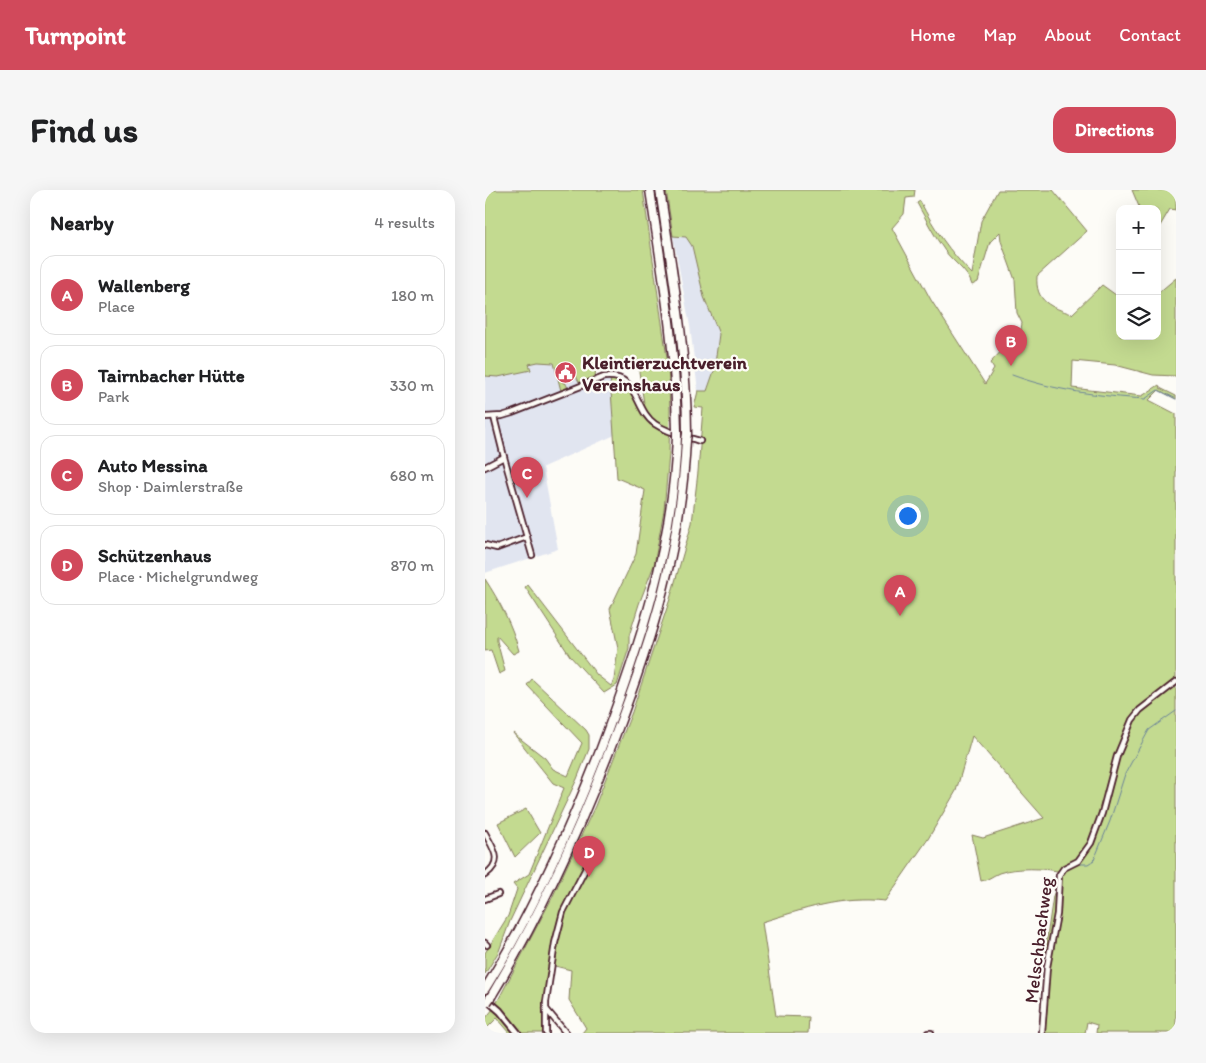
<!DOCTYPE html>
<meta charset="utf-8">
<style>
body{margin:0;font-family:Itim,sans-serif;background:#f6f6f6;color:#202124}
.controls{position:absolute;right:15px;top:15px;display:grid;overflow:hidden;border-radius:10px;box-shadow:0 5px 20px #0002}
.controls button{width:45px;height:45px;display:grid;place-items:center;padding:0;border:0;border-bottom:1px solid #e0e0e0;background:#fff;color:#202124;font:25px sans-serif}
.you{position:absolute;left:422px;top:325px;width:18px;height:18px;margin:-12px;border:4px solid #fff;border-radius:50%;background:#1a73e8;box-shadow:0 0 0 8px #1a73e833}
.badge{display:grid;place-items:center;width:32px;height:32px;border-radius:50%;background:#d1495b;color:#fff;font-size:16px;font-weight:700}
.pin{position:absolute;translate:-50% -41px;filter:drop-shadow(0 1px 2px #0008)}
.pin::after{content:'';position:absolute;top:26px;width:18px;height:15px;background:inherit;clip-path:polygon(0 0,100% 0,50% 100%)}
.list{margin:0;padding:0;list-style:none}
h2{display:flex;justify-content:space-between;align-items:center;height:65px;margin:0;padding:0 20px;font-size:21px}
h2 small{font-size:16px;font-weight:400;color:#757577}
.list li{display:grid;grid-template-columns:32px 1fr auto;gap:15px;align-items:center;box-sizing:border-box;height:80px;margin:0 10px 10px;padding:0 10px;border:1px solid #e0e0e0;border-radius:15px}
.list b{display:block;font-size:19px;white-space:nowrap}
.list p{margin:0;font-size:16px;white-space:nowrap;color:#757577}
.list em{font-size:16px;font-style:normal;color:#757577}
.icon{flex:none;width:28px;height:28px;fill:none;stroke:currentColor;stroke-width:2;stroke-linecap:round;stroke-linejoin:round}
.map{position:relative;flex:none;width:691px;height:843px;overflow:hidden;border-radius:15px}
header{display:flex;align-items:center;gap:30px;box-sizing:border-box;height:70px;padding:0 25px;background:#d1495b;color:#fff}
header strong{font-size:24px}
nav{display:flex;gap:28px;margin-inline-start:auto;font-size:18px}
.intro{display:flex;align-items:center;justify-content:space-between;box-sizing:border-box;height:120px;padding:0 30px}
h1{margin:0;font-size:35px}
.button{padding:12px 22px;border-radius:15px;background:#d1495b;color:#fff;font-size:18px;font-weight:700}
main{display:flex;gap:30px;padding:0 30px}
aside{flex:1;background:#fff;border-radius:15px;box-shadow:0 5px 20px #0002}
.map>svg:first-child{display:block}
.built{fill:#e1e5f0}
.green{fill:#c3da90;stroke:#867c5e}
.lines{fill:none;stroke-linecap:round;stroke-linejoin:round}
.stream{stroke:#6b8399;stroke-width:1}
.minor-casing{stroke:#4a1f2b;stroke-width:8}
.tertiary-casing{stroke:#4a1f2b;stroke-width:9}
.motorway-casing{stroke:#4a1f2b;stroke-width:11}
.minor{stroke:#fdfcf7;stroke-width:4.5}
.tertiary{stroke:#fdfcf7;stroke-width:5}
.motorway{stroke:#fdfcf7;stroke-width:8}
.motorway-bridge-casing{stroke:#4a1f2b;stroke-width:11;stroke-linecap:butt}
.motorway-bridge{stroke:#fdfcf7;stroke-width:8}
.labels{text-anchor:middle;stroke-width:4.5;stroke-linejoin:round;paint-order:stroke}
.poi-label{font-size:19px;font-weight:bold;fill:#4a1f2b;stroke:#fdfcf7;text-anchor:start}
.street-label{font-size:19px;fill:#4a1f2b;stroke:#fdfcf7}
</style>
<header>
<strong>Turnpoint</strong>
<nav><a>Home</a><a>Map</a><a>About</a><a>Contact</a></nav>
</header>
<div class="intro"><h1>Find us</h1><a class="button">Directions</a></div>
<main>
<aside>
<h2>Nearby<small>4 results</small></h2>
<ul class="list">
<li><span class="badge">A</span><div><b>Wallenberg</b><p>Place</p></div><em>180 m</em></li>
<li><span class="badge">B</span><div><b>Tairnbacher Hütte</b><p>Park</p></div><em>330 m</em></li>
<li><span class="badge">C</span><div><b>Auto Messina</b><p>Shop · Daimlerstraße</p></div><em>680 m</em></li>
<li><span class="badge">D</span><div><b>Schützenhaus</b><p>Place · Michelgrundweg</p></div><em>870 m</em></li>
</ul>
</aside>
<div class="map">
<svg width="691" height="843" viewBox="0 0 691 843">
<rect width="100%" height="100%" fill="#fdfcf7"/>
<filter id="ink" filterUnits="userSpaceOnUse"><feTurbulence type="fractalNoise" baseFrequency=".02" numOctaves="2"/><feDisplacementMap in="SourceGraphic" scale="10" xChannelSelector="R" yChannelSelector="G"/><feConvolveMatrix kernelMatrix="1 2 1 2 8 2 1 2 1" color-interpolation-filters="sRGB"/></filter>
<g filter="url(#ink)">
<!-- built -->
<g class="built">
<path d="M188,46H201L207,56L219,107L234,144L229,181L222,201H213L205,136Z"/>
<path d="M53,172L70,173L85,177L110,176V187L125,186L130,245L58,277L73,359L0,383V186L13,187L46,179L44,174Z"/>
</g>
<!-- green -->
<g class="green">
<path d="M0,0H158L183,175L185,220L184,264L179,320L169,375L154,414L144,446V458L132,495L119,503L85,466L40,397L43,395L112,485L126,496L129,490L133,458L125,419L151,364L160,300L132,288L125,186L143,193L161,226L152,169L111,176L110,188L96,193L94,192L87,178H82L80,175L72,179L78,193L80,192L83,198L76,201L69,173L53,172L44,174L46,180L13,187L0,186Z"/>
<path d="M181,0H430L429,7L421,8L419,24L407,38L446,110L500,194L509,179L505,173L524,153V146L536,140L537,133L532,123L530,90L516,51L515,42L505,52L493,92L487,95C483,81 468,72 460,61C449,46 441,29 432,13L435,11C450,40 464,61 487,84L496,31L513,0H568L602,41L552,86C550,112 566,117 587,124L617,95L635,108V146H672V104L691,88V186L668,185L630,175L588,171L587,198L657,206L674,195L675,198L691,206V209L674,200L664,210L691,224V843H611L612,835L602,832L600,843H559L560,761L568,706L577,682C560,678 531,677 514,683C507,686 503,690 496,691L487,645L498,648L559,628L487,546L471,601L443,649L400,711C353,706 320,719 277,732L291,826L324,827L323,843H97L101,838L84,810L86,780L66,775L61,795L58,843H36L22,824L11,814L67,708L110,616L147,522L185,409L207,333L213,282L218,218L209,217L213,201H222L229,181L234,144L219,107L207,56L201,47L188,46Z"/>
<path d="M647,0H691V20L685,19L672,41V19H655Z"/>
<path d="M0,389C15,412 27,435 34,461L28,464L12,446V451L20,481L14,484L6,460L0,461Z"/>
<path d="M47,489L101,540L104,545V559L92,589L25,731L14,761L0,784V763L23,726L32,699L28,694L44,684L79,598L68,593L28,543L60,568L68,579L83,586L97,553L42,495Z"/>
<path d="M41,619L55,643L30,667L13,633Z"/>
<path d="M8,819L19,828L31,843H25L12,828L0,840V829Z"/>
</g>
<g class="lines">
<!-- stream -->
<g class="stream">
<path d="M527,185C570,201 615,206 660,209L673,200L691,209"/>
<path d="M595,674H603L609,670L625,631L640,584L664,540L691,521"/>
</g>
<defs>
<g id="minor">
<path d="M0,227L17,226L27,223L119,187C154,183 149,220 170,234C183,243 200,246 215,251"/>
<path d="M19,267L47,365"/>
<path d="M0,277L19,267L9,227"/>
<path d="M0,355L12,358L42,347"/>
<path d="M0,643C9,660 19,671 0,685"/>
<path d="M0,709L13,704"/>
<path d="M0,753L2,755"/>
<path d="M61,819L81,843"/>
<path d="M61,843V812L70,753L78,722L105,670"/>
<path d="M443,843H446"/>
<path d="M557,843L562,777L572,724L574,685L579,678L593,671L606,653L617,623L632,566L647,530L655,520L691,492"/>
</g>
<path id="tertiary" d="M0,808L15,821L33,843"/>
<g id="motorway">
<path d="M165,0C177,80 191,160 192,241"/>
<path d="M175,0C187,81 202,162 202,244"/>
<path d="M0,799C47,724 83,643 115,561C154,458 188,359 192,247"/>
<path d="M7,805C57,722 96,636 130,546C168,446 196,357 201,250"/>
</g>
</defs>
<!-- minor casing -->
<use href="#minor" class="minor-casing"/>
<!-- tertiary casing -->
<use href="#tertiary" class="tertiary-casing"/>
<!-- motorway casing -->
<use href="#motorway" class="motorway-casing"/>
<!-- minor -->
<use href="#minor" class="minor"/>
<!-- tertiary -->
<use href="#tertiary" class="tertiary"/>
<!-- motorway -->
<use href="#motorway" class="motorway"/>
<defs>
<g id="motorway-bridge">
<path d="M192,247V241"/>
<path d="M201,250L202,244"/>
<path d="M2,812L7,805"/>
</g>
</defs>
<!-- motorway-bridge casing -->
<use href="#motorway-bridge" class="motorway-bridge-casing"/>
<!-- motorway-bridge -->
<use href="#motorway-bridge" class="motorway-bridge"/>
</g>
</g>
<!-- icons -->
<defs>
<symbol id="civic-disc" viewBox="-11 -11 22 22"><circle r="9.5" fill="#d1495b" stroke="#fdfcf7"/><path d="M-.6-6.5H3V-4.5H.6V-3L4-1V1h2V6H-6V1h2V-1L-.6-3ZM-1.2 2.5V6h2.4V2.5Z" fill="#fff"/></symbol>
</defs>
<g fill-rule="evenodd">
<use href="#civic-disc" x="68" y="170" width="25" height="25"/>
</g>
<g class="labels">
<!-- poi labels -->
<g class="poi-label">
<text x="97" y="179">Kleintierzuchtverein<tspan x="97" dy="22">Vereinshaus</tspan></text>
</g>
<!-- street labels -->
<g class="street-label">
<text transform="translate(553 750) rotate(-83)" y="7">Melschbachweg</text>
</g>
</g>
</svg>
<div class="controls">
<button>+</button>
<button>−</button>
<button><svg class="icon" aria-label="layers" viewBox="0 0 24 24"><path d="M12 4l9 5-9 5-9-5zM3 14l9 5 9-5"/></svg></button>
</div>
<div class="you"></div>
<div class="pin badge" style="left:415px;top:426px">A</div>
<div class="pin badge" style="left:526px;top:176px">B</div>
<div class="pin badge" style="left:42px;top:308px">C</div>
<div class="pin badge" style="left:104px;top:687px">D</div>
</div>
</main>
